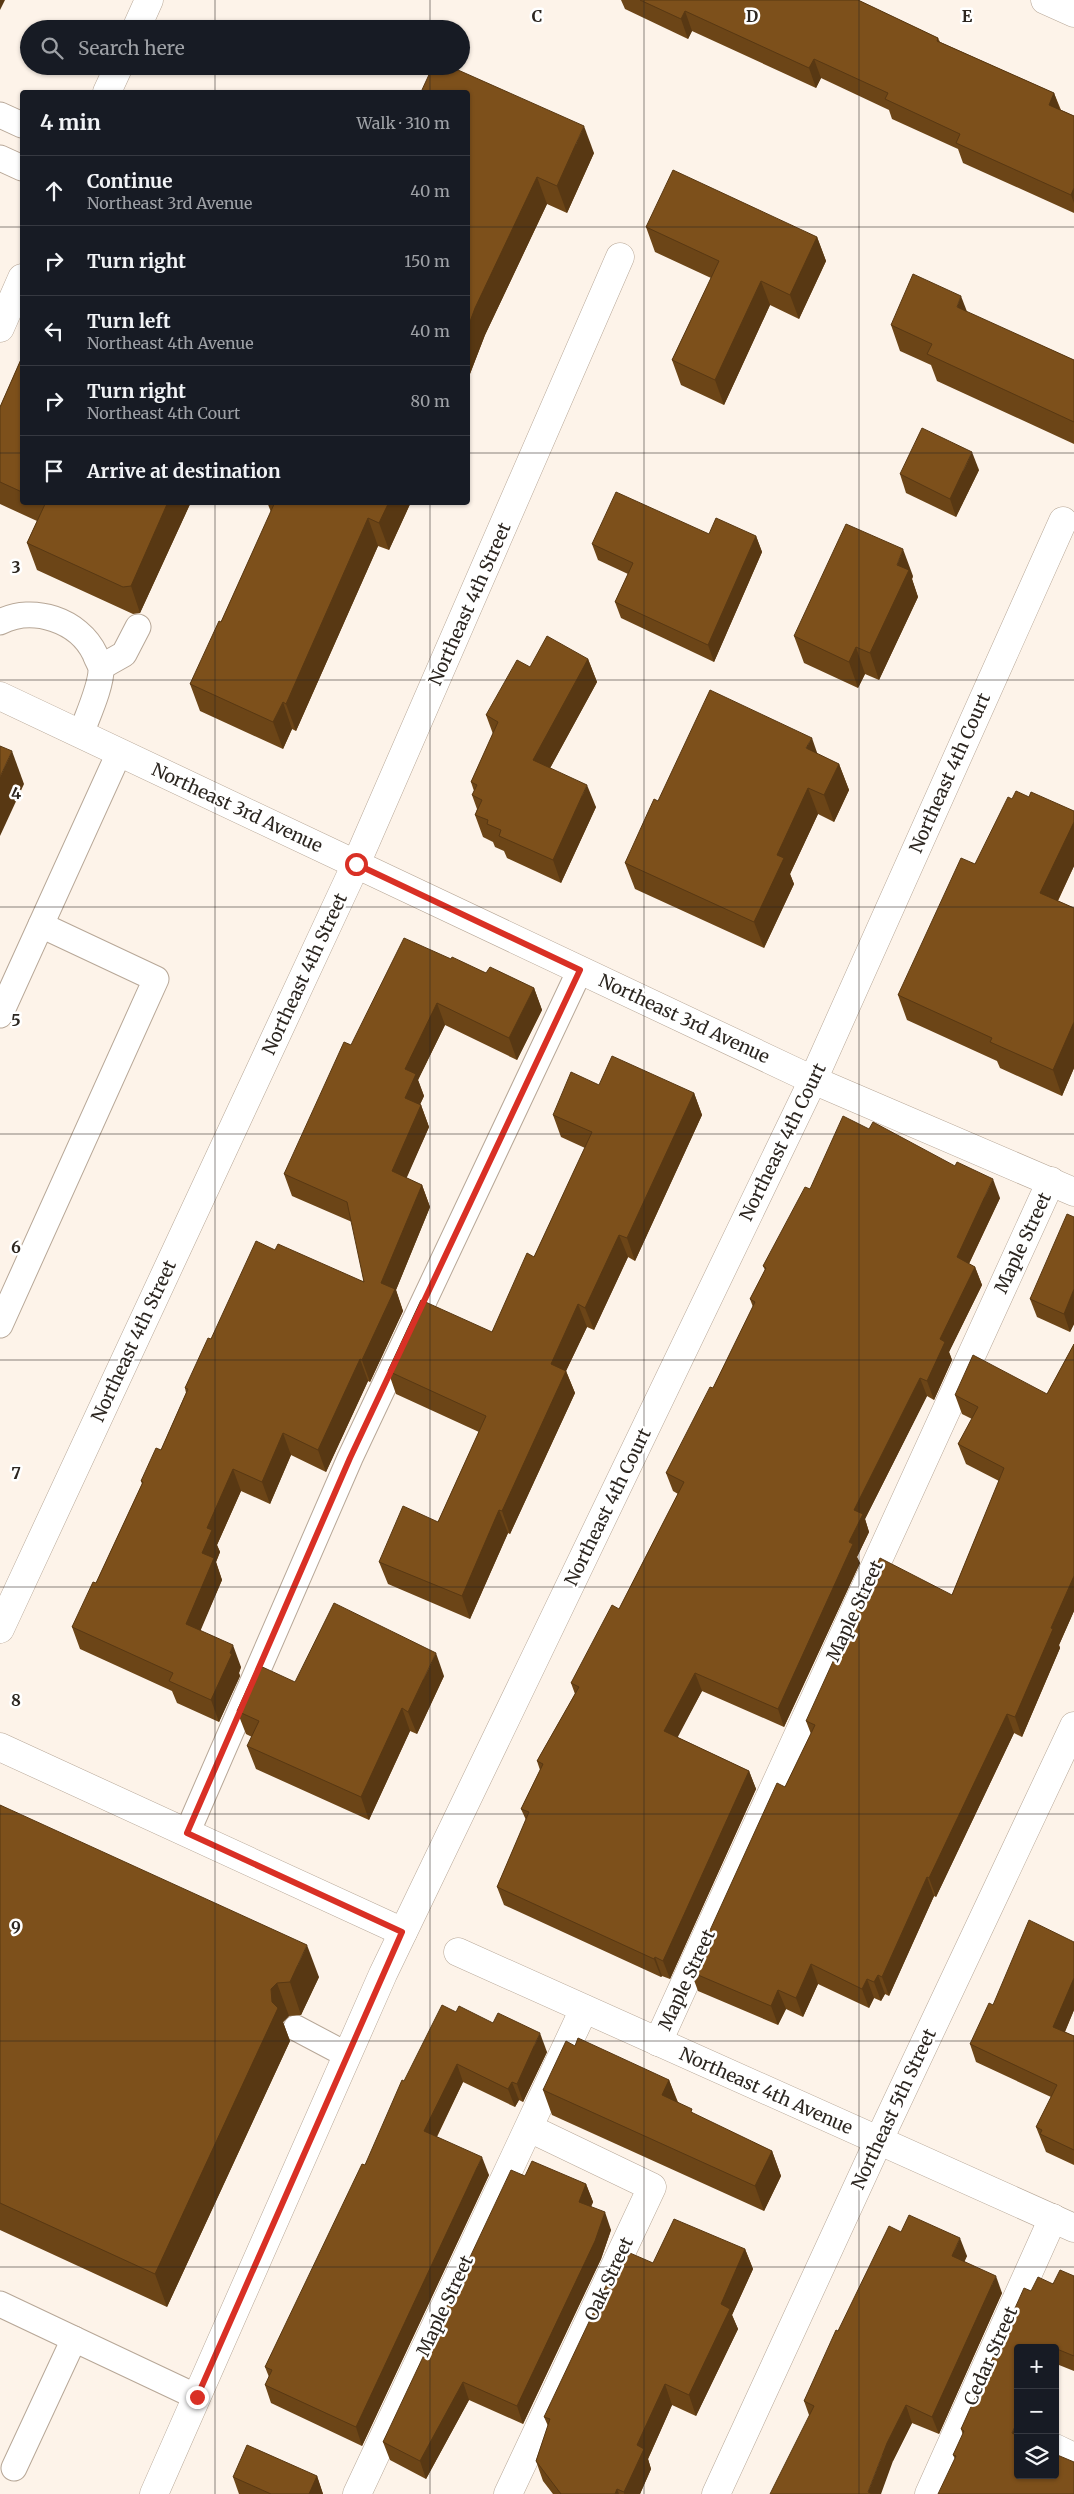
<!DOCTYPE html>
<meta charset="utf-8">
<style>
body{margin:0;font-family:Merriweather,serif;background:#20242c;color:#f1f3f6}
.controls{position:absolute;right:15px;bottom:15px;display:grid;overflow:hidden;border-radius:5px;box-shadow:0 1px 4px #0004}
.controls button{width:45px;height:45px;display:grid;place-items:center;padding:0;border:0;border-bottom:1px solid #363941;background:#171b24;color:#f1f3f6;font:25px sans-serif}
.stop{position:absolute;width:15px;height:15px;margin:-11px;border:4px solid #d93025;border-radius:50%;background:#fff}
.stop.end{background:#d93025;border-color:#fff;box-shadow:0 1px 5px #0008}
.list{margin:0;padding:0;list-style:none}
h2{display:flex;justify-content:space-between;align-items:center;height:65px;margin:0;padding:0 20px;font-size:21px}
h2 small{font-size:16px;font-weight:400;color:#9ea1a6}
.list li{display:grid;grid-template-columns:32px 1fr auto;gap:15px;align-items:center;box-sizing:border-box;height:70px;padding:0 20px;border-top:1px solid #363941}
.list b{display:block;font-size:19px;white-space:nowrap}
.list p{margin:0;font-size:16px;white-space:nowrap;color:#9ea1a6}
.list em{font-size:16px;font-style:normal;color:#9ea1a6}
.icon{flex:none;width:28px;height:28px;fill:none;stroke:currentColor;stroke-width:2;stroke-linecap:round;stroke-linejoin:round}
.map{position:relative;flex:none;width:1074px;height:2494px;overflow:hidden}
.search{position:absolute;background:#171b24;box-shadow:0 1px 4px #0004;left:20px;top:20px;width:450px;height:55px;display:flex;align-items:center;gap:12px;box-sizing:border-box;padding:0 18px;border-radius:28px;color:#9ea1a6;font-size:19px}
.panel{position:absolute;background:#171b24;box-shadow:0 1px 4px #0004;left:20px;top:90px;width:450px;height:415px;border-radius:5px}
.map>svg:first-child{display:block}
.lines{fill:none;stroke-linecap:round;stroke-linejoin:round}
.lane-casing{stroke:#b7a797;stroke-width:27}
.street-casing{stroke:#b7a797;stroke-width:29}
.lane{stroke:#fff;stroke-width:25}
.street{stroke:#fff;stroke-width:28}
.wall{fill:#6c4517}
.shaded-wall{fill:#583813}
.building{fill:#7d501b;stroke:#583813}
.route{stroke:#d93025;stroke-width:6}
.grid{fill:none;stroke:#2c2620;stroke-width:1;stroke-opacity:0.55}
.labels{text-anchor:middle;stroke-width:5;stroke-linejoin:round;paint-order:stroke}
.street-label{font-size:18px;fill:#2c2620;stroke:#fff}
.grid-label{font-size:16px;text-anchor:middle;font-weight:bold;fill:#2c2620;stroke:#fff;stroke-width:5;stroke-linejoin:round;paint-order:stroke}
</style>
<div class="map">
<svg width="1074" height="2494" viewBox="0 0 1074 2494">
<rect width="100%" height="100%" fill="#fdf3e9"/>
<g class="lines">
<defs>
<g id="lane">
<path d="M0,115L22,125"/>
<path d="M0,158L22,168"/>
<path d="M0,622C33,605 79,620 95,654C96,658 100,664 101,668C102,685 87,717 81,734"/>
<path d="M101,667L124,654L138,627"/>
<path d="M0,1015L119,753"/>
<path d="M0,1325L156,979L41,925"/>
<path d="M187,1833L350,1458L580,970"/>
<path d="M296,2028L347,2055"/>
<path d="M0,2304L74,2339"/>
<path d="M14,2468L74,2339L197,2397"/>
</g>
<g id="street">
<path d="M1045,0L1074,13"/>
<path d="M136,29L149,0"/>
<path d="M107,92L119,66"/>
<path d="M0,328L22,278"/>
<path d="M0,696L813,1080L1074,1192"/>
<path d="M0,1629L356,864L620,257"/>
<path d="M0,1747L403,1932"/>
<path d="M458,1952L1074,2228"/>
<path d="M658,2042L1051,1181"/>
<path d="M1055,2448L1074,2457"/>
<path d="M154,2494L383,1974L813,1080L1063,521"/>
<path d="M357,2494L584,2009"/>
<path d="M508,2494L652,2187L529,2128"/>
<path d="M716,2494L878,2142L1074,1726"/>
<path d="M929,2494L1053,2218"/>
</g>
</defs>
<!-- lane casing -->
<use href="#lane" class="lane-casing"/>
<!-- street casing -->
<use href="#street" class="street-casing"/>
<!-- lane -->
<use href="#lane" class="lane"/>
<!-- street -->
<use href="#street" class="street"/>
</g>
<!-- wall -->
<g class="wall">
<path d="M621,0H858L938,38L940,42L1054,93L1061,110L1074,116V213L963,163L958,149L892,119L889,110L821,78L816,88L692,31L688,39L625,9Z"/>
<path d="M468,92L594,153L567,213L547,204L485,335L468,379Z"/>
<path d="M646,227L817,237L826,261L799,319L770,305L724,405L681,385L672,360L711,278L655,252Z"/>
<path d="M967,312L1074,360V444L937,381L931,365L900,351L891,325Z"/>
<path d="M22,357V502H191L140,613L133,614L37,570L27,543L37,521L0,504V407Z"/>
<path d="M979,470L956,517L906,493L900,474Z"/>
<path d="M267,502H411L389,550L378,546L296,731L292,729L283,749L200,711L190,684L221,622L271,512Z"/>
<path d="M709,534L756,536L762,552L714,662L621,618L615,602L628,574L598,560L592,544Z"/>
<path d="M913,576L912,579L918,597L879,680L865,674L858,688L804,663L794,636Z"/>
<path d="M588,659L597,682L550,768L596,807L561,883L507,858L504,851L495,847L493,842L483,837L475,815L477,809L472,795L474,791L471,782L493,734L486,715Z"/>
<path d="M817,754L839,764L849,790L834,822L818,814L790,874L794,884L764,948L635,889L625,863L658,801Z"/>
<path d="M1029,797L1074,811V866L1058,901L1074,908V1068L1062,1096L1000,1068L997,1061L907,1020L898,995L975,864L1012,799Z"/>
<path d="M451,959L486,973L534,988L542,1010L517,1060L445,1025L418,1080L424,1096L420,1104L421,1105L429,1127L406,1178L422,1185L430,1207L396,1290L403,1311L370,1382L368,1381L326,1472L291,1455L270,1504L241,1491L217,1545L220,1552L216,1562L222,1580L200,1630L241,1667L239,1673L240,1676L219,1722L177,1703L172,1691L80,1649L72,1627L96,1583L142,1484L141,1481L161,1450L186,1393L185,1388L211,1339L275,1250L364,1282L352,1222L292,1196L284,1174L351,1045Z"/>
<path d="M599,1085L694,1093L702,1115L635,1261L628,1257L594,1330L587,1327L566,1371L575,1393L510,1534L508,1533L470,1619L388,1584L379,1562L438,1522L479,1432L396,1394L388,1371L492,1332L534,1257L585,1148L561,1137L553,1115Z"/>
<path d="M810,1189L1000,1198L969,1264L975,1267L982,1285L949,1352L952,1360L934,1400L927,1396L865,1519L869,1532L857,1557L860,1563L784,1727L702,1691L677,1737L749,1771L756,1789L670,1979L662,1976L661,1977L504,1905L497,1887L526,1820L521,1809L540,1770L537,1761L575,1694L571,1683L619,1609L678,1494L673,1491L666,1473L713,1388L753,1307L750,1299L765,1270L763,1266Z"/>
<path d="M1074,1217V1324L1070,1332L1037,1317L1030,1299Z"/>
<path d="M1074,1344V1611L1059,1645L1060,1648L1022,1737L1014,1733L936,1897L934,1896L889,1996L885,1994L881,2001L874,1998L869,2008L818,1984L803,2017L786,2009L778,2025L698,1991L691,1972L785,1787L811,1734L806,1721L952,1595L999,1481L966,1464L958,1444L972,1419L962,1414L955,1395L1047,1394Z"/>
<path d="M444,1676L417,1734L410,1731L369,1820L256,1769L247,1746L252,1737L246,1734L237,1711Z"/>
<path d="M0,1805L319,1977L301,2015L289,2016L283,2022L290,2041L167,2307L0,2230Z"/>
<path d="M1074,1942V2010L1065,2032L1074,2036V2165L1046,2152L1036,2127L1051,2097L976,2062L970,2044L993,2005Z"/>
<path d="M456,2012L547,2052L523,2102L519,2100L515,2107L463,2082L437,2137L489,2175L362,2446L271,2403L265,2385L269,2377L265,2367L365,2165Z"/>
<path d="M575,2046L669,2080L678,2102L694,2114L772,2151L781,2176L764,2211L552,2115L543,2090Z"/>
<path d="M525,2176L586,2184L593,2202L591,2206L611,2230L601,2259L523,2424L469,2400L426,2479L390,2460L383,2442Z"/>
<path d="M901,2232L967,2256L964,2261L1002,2293L939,2434L912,2423L893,2461L809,2415L804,2401L838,2331Z"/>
<path d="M745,2249L753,2269L732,2315L738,2329L696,2416L672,2405L648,2459L651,2469L640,2494H553L543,2481L536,2461L548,2426L544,2417L653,2263Z"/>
<path d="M1074,2276V2371L1059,2365L1055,2372V2348H1018L955,2459L953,2455L963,2435L961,2429L1031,2291Z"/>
<path d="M317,2476L323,2494H239L233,2477Z"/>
</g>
<!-- shaded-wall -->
<g class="shaded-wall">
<path d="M0,0H5L0,10Z"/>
<path d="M685,11L692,31L688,39L681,19Z"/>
<path d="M814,59L821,78L816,88L809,68Z"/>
<path d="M1054,93L1061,113L1049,105Z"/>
<path d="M584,126L594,153L567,213L557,186Z"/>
<path d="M537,177L547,204L485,335L468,379V327L475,308Z"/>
<path d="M1074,188V203L1071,195Z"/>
<path d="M817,237L826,261L799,319L790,295Z"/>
<path d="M761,281L770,305L724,405L715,380Z"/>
<path d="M961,296L971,322L957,307Z"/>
<path d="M972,452L979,470L956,517L950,499Z"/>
<path d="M168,502H191L140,613L131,586Z"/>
<path d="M389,502H411L389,550L379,523Z"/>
<path d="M368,518L378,546L296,731L286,704Z"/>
<path d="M756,536L762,552L714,662L708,645Z"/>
<path d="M903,549L913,576L912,579L918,597L879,680L870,653L897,565Z"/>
<path d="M856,647L865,674L858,688L849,662Z"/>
<path d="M588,659L597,682L542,783L533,760Z"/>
<path d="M283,702L292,729L283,749L273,722Z"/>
<path d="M812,738L821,764L806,748Z"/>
<path d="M12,751L24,784L0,836V777Z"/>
<path d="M839,764L849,790L834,822L824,795Z"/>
<path d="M587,785L596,807L561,883L553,860Z"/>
<path d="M808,788L818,814L790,874L794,884L764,948L754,922L777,855Z"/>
<path d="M1074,822V866L1049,919L1040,893Z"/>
<path d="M534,988L542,1010L517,1060L509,1038Z"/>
<path d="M437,1003L445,1025L418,1080L424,1096L413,1120L405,1098V1069Z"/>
<path d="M1074,1022V1068L1062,1096L1053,1070Z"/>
<path d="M694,1093L702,1115L635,1261L627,1238Z"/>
<path d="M421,1105L429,1127L400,1193L392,1171Z"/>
<path d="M993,1179L1000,1198L963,1276L957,1257Z"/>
<path d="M422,1185L430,1207L396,1290L403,1311L370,1382L362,1360L381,1283Z"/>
<path d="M619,1235L628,1257L594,1330L585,1308Z"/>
<path d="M975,1267L982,1285L949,1352L952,1360L934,1400L927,1381L940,1339Z"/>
<path d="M1074,1289V1324L1070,1332L1064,1314Z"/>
<path d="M578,1304L587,1327L566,1371L575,1393L510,1534L502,1511L551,1364Z"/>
<path d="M360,1359L368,1381L326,1472L318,1450Z"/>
<path d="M920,1378L927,1396L865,1519L869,1532L857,1557L860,1563L784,1727L778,1709L849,1542L854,1510Z"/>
<path d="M283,1433L291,1455L270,1504L262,1482Z"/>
<path d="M233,1469L241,1491L217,1545L220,1552L216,1562L222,1580L194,1646L186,1624L207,1528Z"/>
<path d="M499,1510L508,1533L470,1619L462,1596Z"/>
<path d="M1074,1576V1611L1059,1645L1060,1648L1022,1737L1015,1717L1051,1628Z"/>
<path d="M233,1645L241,1667L239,1673L240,1676L219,1722L211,1700Z"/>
<path d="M436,1653L444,1676L417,1734L408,1712Z"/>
<path d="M695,1673L702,1691L671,1750L664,1731Z"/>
<path d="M402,1708L410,1731L369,1820L361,1797Z"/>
<path d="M1007,1714L1014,1733L936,1897L929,1878Z"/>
<path d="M749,1771L756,1789L670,1979L663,1961Z"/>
<path d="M927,1877L934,1896L889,1996L882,1977Z"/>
<path d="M307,1945L319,1977L301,2015L290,1982Z"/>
<path d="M655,1957L662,1976L661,1977L654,1959Z"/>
<path d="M811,1964L818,1984L803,2017L796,1998Z"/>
<path d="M878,1975L885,1994L881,2001L874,1982Z"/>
<path d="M1074,1978V2010L1059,2045L1053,2027Z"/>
<path d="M867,1979L874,1998L869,2008L862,1989Z"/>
<path d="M277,1983L289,2016L283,2022L290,2041L167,2307L155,2274L272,2002L271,1989Z"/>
<path d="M778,1990L786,2009L778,2025L771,2006Z"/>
<path d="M540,2033L547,2052L523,2102L517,2084Z"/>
<path d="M457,2064L463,2082L430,2150L424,2131Z"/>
<path d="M669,2080L678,2104L662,2095Z"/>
<path d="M512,2082L519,2100L515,2107L508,2089Z"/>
<path d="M772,2151L781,2176L764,2211L755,2186Z"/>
<path d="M482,2157L489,2175L362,2446L356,2427Z"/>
<path d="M586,2184L593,2202L586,2220L579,2202Z"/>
<path d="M605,2212L611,2230L601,2259L523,2424L517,2406Z"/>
<path d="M960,2238L967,2256L959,2274L952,2256Z"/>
<path d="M745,2249L753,2269L732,2315L738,2329L696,2416L689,2395L721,2304Z"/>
<path d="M996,2276L1002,2293L939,2434L932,2417Z"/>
<path d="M1055,2355L1059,2365L1055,2372Z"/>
<path d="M463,2382L469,2400L426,2479L420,2461Z"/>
<path d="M665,2384L672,2405L648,2459L651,2469L640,2494H624V2492L637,2445Z"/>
<path d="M906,2405L912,2423L893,2461L881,2494H869L868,2492L887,2443Z"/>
<path d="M1018,2420V2450L1012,2433Z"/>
<path d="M317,2476L323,2494H309Z"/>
<path d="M617,2489L619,2494H615Z"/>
</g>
<!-- building -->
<g class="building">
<path d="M640,0H858L938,38L937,41L1054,93L1049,105L1074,116V188L1071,195L956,143L960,134L885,99L888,93L814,59L809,68L685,11L681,19Z"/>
<path d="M433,66H449L584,126L557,186L537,177L475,308L468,327V92H421Z"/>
<path d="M673,170L817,237L790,295L761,281L715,380L672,360L719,261L646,227Z"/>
<path d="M913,274L961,296L957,307L1074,360V422L927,354L932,344L891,325Z"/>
<path d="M22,357V492L0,482V407Z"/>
<path d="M922,428L972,452L950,499L900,474Z"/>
<path d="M616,492L709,534L716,518L756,536L708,645L615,602L633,563L592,544Z"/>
<path d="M46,502H168L131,586L123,587L27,543Z"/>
<path d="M275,502H389L379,523L368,518L286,704L283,702L273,722L190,684L219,621L221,622Z"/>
<path d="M846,524L903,549L897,565L909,570L870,653L856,647L849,662L794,636Z"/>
<path d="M547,636L588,659L533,760L587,785L553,860L499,836L501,830L487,824L488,820L475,815L482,800L472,795L477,785L471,782L498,722L486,715L517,660L530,667Z"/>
<path d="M710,690L812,738L806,748L839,764L824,795L808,788L777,855L784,858L754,922L625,863L654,799L658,801Z"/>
<path d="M0,746L12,751L0,777Z"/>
<path d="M1016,791L1029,797L1031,792L1074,811V822L1040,893L1074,908V1022L1053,1070L990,1042L992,1038L898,995L961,858L975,864L1008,797L1012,799Z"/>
<path d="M404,938L451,959L452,957L486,973L490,967L534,988L509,1038L437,1003L405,1069L416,1074L405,1098L421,1105L392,1171L422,1185L381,1283L395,1289L362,1360L360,1359L318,1450L283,1433L262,1482L233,1469L207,1528L212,1530L202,1553L214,1558L186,1624L233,1645L230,1653L232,1654L211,1700L169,1681L173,1673L72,1627L93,1582L96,1583L143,1482L141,1481L156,1448L161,1450L188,1389L185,1388L208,1338L211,1339L256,1241L275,1250L278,1244L364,1282L347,1202L284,1174L344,1042L351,1045Z"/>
<path d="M612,1056L694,1093L627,1238L619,1235L585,1308L578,1304L551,1364L566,1371L502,1511L499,1510L462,1596L379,1562L403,1506L438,1522L486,1416L388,1371L421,1300L492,1332L527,1253L534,1257L592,1132L553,1115L571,1072L599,1085Z"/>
<path d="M843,1116L869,1129L873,1122L955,1166L957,1162L993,1179L957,1257L975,1267L940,1339L945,1342L927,1381L920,1378L854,1510L863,1514L849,1542L853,1544L778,1709L695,1673L664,1731L749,1771L663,1961L655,1957L654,1959L497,1887L529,1812L521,1809L543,1764L537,1761L579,1687L571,1683L612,1605L619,1609L684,1482L666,1473L710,1387L713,1388L755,1302L750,1299L766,1268L763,1266L805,1187L810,1189Z"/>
<path d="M1067,1214L1074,1217V1289L1064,1314L1030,1299Z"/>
<path d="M1074,1344V1576L1051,1628L1053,1629L1015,1717L1007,1714L929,1878L927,1877L882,1977L878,1975L874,1982L867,1979L862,1989L811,1964L796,1998L778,1990L771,2006L691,1972L777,1783L785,1787L815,1725L806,1721L880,1558L952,1595L1004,1468L958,1444L978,1407L955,1395L973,1355L1047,1394Z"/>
<path d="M334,1603L436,1653L408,1712L402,1708L361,1797L247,1746L259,1721L237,1711L258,1665L295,1682Z"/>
<path d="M0,1805L307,1945L290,1982L277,1983L271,1989L272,2002L278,2008L155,2274L0,2203Z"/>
<path d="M1029,1920L1074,1942V1978L1053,2027L1074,2036V2150L1040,2134L1042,2130L1036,2127L1057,2085L970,2044L989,2003L993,2005Z"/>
<path d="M442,2005L456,2012L459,2006L493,2023L498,2013L540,2033L517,2084L512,2082L508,2089L457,2064L424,2131L482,2157L356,2427L265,2385L272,2370L265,2367L362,2164L365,2165L402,2080L404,2081Z"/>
<path d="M578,2038L669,2080L662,2095L692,2109L691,2112L772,2151L755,2186L543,2090L566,2041L575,2046Z"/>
<path d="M532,2161L586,2184L579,2202L605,2212L595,2241L517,2406L463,2382L420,2461L383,2442L511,2170L525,2176Z"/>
<path d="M909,2215L960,2238L952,2256L996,2276L932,2417L906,2405L887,2443L868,2492L872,2494H770L814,2406L804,2401L836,2330L838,2331L889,2226L901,2232Z"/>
<path d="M674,2219L745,2249L721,2304L730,2309L689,2395L665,2384L637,2445L644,2449L624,2492L617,2489L615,2494H561L536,2461L550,2419L544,2417L623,2250L653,2263Z"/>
<path d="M1060,2270L1074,2276V2356L1052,2347V2348H1018V2420L1012,2433L1018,2436V2475H1055V2454L1074,2462V2494H938L956,2456L953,2455L964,2431L961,2429L1024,2288L1031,2291L1038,2277L1053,2284Z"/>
<path d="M247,2445L317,2476L309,2494H271L233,2477Z"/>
</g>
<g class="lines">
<!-- route -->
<path class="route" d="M197,2397L402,1932L187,1833L350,1458L580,970L356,864"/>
</g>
<!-- grid -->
<path class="grid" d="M215,0V29M430,0V29M644,0V2494M859,0V2494M215,66V92M430,66V92M0,227H22M468,227H1074M0,453H22M468,453H1074M215,502V2494M430,502V2494M0,680H1074M0,907H1074M0,1134H1074M0,1360H1074M0,1587H1074M0,1814H1074M0,2041H1074M0,2267H1074"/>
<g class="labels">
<!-- street labels -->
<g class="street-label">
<text transform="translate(470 604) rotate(-66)" y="6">Northeast 4th Street</text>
<text transform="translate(950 773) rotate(-66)" y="6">Northeast 4th Court</text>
<text transform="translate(237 808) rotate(25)" y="6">Northeast 3rd Avenue</text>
<text transform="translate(305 974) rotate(-65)" y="6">Northeast 4th Street</text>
<text transform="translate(684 1019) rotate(25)" y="6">Northeast 3rd Avenue</text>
<text transform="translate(783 1142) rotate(-64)" y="6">Northeast 4th Court</text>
<text transform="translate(1023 1243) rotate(-65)" y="6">Maple Street</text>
<text transform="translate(134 1341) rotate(-65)" y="6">Northeast 4th Street</text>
<text transform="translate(608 1507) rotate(-64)" y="6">Northeast 4th Court</text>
<text transform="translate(855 1611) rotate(-65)" y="6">Maple Street</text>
<text transform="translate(687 1980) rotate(-65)" y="6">Maple Street</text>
<text transform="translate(766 2091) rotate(24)" y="6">Northeast 4th Avenue</text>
<text transform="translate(894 2109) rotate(-65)" y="6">Northeast 5th Street</text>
<text transform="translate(609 2279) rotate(-65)" y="6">Oak Street</text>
<text transform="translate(445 2306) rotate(-65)" y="6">Maple Street</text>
<text transform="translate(991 2356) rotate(-66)" y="6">Cedar Street</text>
</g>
</g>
<g class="grid-label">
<text x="537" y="22">C</text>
<text x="752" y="22">D</text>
<text x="967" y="22">E</text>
<text x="16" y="573">3</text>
<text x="16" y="799">4</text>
<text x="16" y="1026">5</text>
<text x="16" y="1253">6</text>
<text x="16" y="1479">7</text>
<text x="16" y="1706">8</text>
<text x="16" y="1933">9</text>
</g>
</svg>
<div class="controls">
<button>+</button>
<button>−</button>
<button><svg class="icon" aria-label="layers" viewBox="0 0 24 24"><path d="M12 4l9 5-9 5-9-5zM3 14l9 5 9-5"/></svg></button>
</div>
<div class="stop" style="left:356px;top:864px"></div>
<div class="stop end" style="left:197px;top:2397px"></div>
<div class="search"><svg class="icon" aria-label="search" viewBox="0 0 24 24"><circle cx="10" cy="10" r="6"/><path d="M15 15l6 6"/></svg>Search here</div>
<section class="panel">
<h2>4 min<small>Walk · 310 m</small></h2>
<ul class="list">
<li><svg class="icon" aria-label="ahead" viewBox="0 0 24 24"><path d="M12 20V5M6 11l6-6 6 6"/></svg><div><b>Continue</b><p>Northeast 3rd Avenue</p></div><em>40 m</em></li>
<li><svg class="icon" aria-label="right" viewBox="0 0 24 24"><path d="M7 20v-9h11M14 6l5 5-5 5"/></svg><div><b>Turn right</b></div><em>150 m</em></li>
<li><svg class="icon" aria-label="left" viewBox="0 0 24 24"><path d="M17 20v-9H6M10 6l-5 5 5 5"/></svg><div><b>Turn left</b><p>Northeast 4th Avenue</p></div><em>40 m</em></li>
<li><svg class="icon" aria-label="right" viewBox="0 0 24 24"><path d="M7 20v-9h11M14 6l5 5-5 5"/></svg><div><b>Turn right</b><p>Northeast 4th Court</p></div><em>80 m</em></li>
<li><svg class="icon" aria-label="arrive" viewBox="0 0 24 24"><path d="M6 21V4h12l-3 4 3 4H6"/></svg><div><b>Arrive at destination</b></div></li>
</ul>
</section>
</div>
